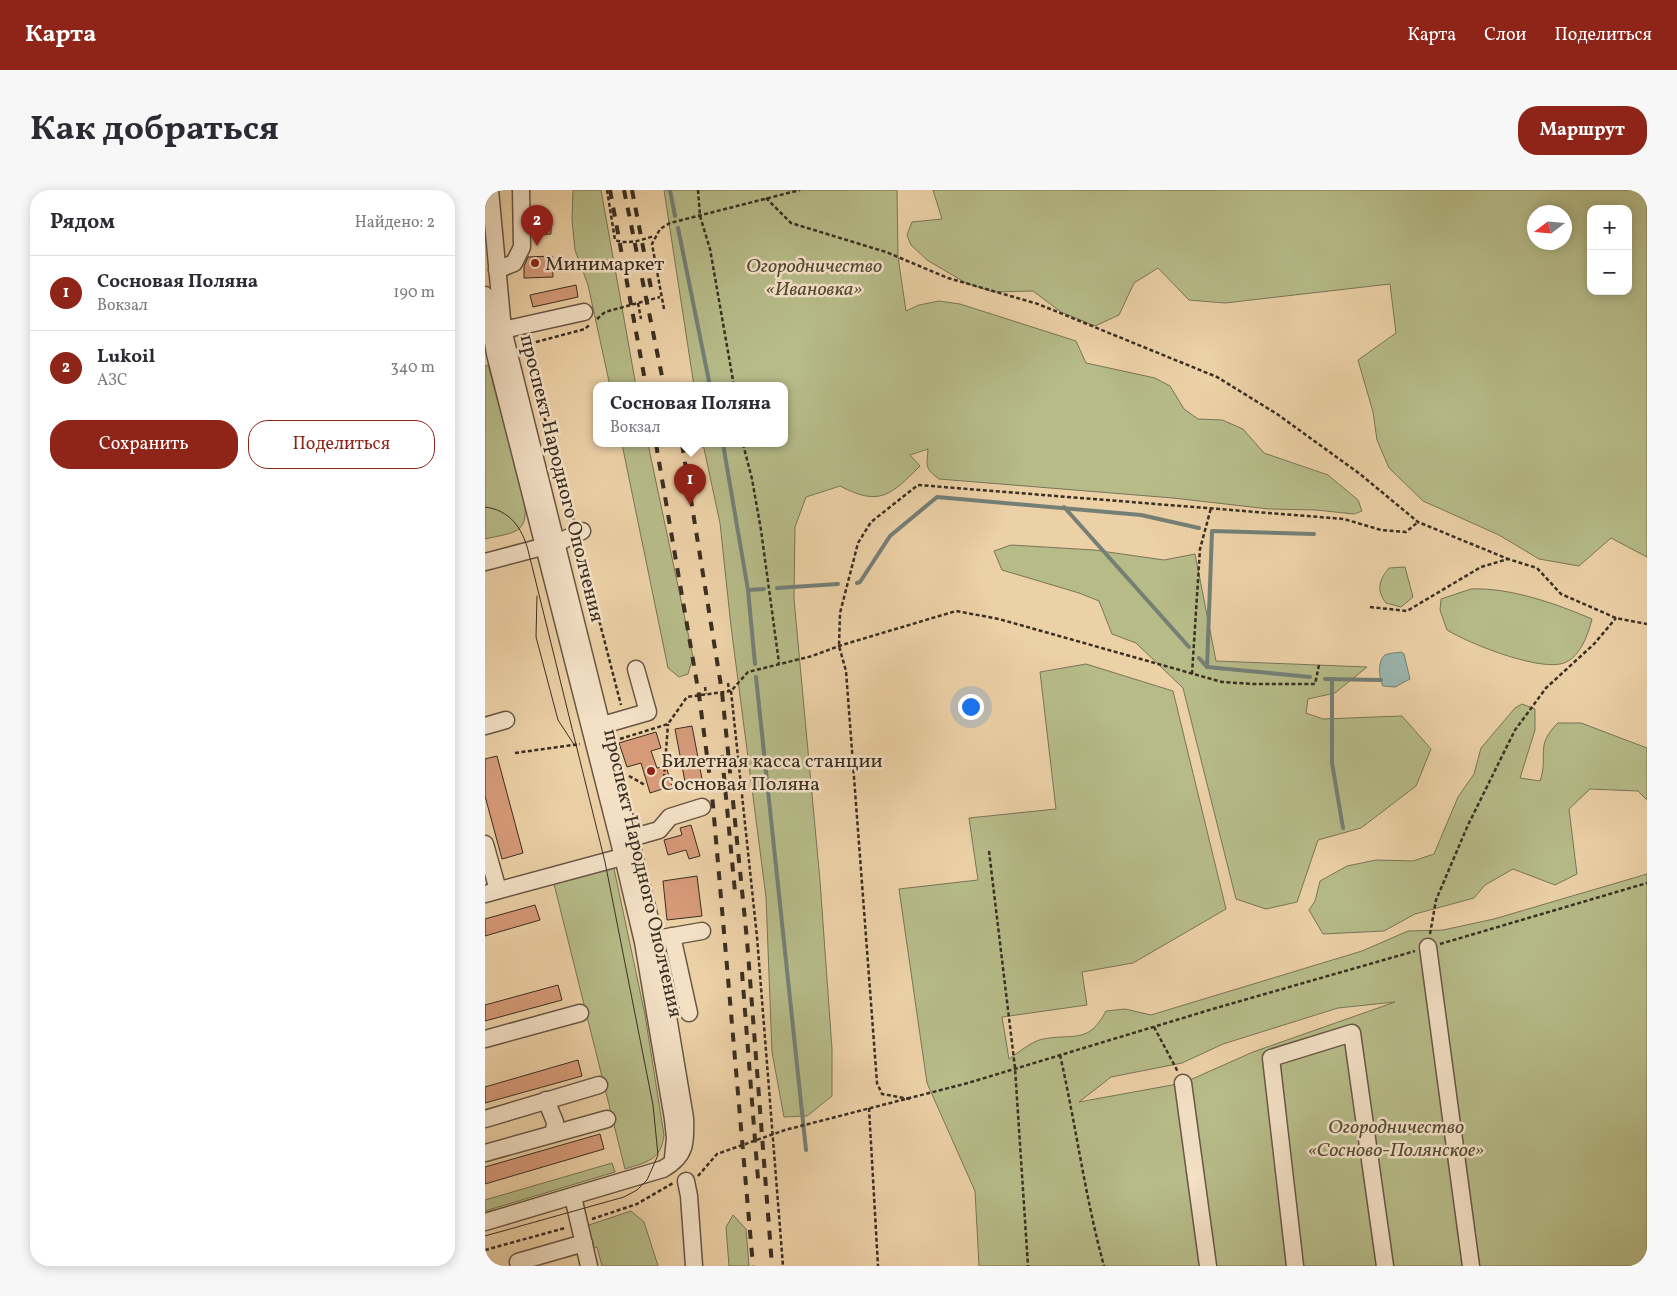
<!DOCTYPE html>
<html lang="ru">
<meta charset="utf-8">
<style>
body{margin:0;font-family:Vollkorn,serif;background:#f7f7f7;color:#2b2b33}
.controls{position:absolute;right:15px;top:15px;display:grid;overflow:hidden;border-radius:10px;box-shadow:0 2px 12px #0003}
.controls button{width:45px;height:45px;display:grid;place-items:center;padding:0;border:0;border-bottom:1px solid #e1e1e2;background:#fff;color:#2b2b33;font:25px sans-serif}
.compass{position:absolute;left:1042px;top:15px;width:45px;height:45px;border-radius:50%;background:#fff;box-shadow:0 2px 12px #0003;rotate:254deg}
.you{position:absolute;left:485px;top:516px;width:18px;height:18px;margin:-12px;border:4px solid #fff;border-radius:50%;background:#1a73e8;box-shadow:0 0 0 8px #1a73e833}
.badge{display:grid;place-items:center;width:32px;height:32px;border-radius:50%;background:#8f2418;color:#fff;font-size:16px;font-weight:700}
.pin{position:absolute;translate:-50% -41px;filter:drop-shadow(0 1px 2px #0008)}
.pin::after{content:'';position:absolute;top:26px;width:18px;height:15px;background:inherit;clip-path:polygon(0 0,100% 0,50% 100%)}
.popup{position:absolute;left:108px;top:192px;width:195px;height:65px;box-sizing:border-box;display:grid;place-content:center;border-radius:10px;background:#fff;filter:drop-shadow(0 1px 4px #0005);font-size:16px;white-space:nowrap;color:#7c7c81}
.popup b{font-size:19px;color:#2b2b33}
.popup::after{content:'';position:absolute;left:50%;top:100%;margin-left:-10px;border:10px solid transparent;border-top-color:#fff}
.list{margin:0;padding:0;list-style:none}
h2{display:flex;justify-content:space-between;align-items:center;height:65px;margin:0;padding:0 20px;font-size:21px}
h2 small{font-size:16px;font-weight:400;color:#7c7c81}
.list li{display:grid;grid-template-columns:32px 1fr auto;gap:15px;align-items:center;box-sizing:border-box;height:75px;padding:0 20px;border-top:1px solid #e1e1e2}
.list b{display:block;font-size:19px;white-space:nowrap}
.list p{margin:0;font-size:16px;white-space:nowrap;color:#7c7c81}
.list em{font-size:16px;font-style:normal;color:#7c7c81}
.actions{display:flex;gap:10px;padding:15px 20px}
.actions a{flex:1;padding:11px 0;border:1px solid #8f2418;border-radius:20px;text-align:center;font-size:18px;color:#8f2418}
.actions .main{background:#8f2418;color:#fff}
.map{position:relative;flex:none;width:1162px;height:1076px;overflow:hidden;border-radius:20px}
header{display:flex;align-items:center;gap:30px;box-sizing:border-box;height:70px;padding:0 25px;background:#8f2418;color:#fff}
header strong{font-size:24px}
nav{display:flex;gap:28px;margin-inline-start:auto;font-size:18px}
.intro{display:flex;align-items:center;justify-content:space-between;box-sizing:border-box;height:120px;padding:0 30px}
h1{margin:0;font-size:35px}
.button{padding:12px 22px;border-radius:20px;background:#8f2418;color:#fff;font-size:18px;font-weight:700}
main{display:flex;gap:30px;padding:0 30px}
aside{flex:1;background:#fff;border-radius:20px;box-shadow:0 2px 12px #0003}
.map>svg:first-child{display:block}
.green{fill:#b6bb88;stroke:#787556;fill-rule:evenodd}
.water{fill:#9ab5ae;stroke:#747f76}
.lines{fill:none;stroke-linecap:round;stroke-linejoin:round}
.stream{stroke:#747f76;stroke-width:4}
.building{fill:#d69a79;stroke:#3b2f23}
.minor-casing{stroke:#675744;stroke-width:19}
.path{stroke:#3b2f23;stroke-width:2.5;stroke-dasharray:4 2.5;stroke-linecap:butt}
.minor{stroke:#f3e0c5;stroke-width:16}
.tram{stroke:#3b2f23;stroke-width:1}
.rail{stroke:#3b2f23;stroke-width:4;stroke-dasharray:9 9;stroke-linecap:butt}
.poi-dot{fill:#8f2418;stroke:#f3e0c5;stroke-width:2}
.labels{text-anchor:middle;stroke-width:5;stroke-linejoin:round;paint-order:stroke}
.poi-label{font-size:20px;fill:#3b2f23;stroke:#f3e0c5;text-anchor:start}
.park-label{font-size:20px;font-style:italic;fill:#544b37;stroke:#f3e0c5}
.street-label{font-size:20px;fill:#3b2f23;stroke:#f3e0c5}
</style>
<header>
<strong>Карта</strong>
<nav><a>Карта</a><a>Слои</a><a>Поделиться</a></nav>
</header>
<div class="intro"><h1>Как добраться</h1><a class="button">Маршрут</a></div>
<main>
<aside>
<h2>Рядом<small>Найдено: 2</small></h2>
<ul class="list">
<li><span class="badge">1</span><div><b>Сосновая Поляна</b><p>Вокзал</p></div><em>190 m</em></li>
<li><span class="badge">2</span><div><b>Lukoil</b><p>АЗС</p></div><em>340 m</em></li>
</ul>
<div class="actions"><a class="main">Сохранить</a><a>Поделиться</a></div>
</aside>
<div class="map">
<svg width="1162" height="1076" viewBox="0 0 1162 1076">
<rect width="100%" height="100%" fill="#ecd0a6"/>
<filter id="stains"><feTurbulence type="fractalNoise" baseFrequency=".004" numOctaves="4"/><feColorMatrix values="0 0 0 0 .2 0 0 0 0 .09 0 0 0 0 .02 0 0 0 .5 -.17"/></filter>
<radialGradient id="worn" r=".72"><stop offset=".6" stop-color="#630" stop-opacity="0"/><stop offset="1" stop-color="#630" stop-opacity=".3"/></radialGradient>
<!-- green -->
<g class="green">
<path d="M88,0H116L151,196H125L103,95L90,60L87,30Z"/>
<path d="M179,0H412L413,67L421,121L434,115L454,111L475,114L591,151L601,173L670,188L685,196L699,219L713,229L737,230L758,239L779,263L843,285L873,310L877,321L869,324L831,320L784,319L688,308L454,289C439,278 442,276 443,259L425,265L435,276C406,305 395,317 355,296L321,307L310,337L309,409L335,691L347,859V906L322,926L299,927L287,862L281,707L246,436L235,333L218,254H299V196H209Z"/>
<path d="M448,0H1162V367L1126,348L1094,376L1054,369L1014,345L938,311L904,278L892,250L888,222L873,170L911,143L905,94L740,113L704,110L673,78L649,93L634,125L610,136L576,122L548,101L508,102L481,93L442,70L426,55L422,45L427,32L457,29ZM1106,19H1143V101H1106ZM1050,22H1080V52H1050Z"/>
<path d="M3,175L39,308C45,345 29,342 0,349V176Z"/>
<path d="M137,254H163L208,467L203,484L194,487L183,478Z"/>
<path d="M526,355L609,360L679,370L710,364L731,471L882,477L850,503L823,509L821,523L838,529L917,526L946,559L931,596L876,638L833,650L812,712L781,719L751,709L698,498L651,453L627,444L614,411L594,403L517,380L509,361Z"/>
<path d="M920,377L928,407L916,417L901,413C891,400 894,390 904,378Z"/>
<path d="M986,399C1024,397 1072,414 1107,429C1103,445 1094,471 1075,474C1049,479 985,454 962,440L955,420L956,409Z"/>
<path d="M601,474L688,501L741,719L648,773L597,782L602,815L517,827L524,869C534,862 547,851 558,849C589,843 603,855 621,821L640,819L666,825L877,761L923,741L958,740L1009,729L1162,684V1076H494L490,1001L442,893L414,699L493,690L484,628L571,619L555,482ZM910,812L768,862L698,893L594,912L626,887L697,873L738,854L853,818Z"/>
<path d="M1037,514L1050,519V540L1035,588L1055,591C1064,566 1049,556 1073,533H1096L1162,558V610L1153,601L1105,599L1084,619L1092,684L1070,695L1028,679L1000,695L989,708L930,724L899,741L838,744L824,720L830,711L835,691L862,676L891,670L928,671L949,664L973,607L989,584L996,558L1030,518Z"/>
<path d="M128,674L160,825L179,945C176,971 161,972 140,979L68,690Z"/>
<path d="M127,973L130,982L0,1021V1010Z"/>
<path d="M146,1021L159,1032L173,1076H117L112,1057L105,1059L101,1036Z"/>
<path d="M248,1025L261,1039L264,1076H244L241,1037Z"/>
</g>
<!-- water -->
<path class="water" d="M916,462L919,464L925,489L910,497L898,496C894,488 892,471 900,465C904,463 911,463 916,462Z"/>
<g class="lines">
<!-- stream -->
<g class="stream">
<path d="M185,0L190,26"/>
<path d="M193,38L225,196"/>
<path d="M238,254L263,400L270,474"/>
<path d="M579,317L704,457"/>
<path d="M372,393L375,392L405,346L452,307L656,325L714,338"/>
<path d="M292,398L353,394"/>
<path d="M263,400L279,399"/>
<path d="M714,468L722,477L825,487"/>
<path d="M722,477L727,341L829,344"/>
<path d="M271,487L321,960"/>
<path d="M840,489L896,490"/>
<path d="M847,489V573L858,638"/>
</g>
</g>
<!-- building -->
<g class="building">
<path d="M66,26V44L47,45L46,27Z"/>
<path d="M67,66L68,87L39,88V76L43,67Z"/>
<path d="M91,95L93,107L48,117L45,105Z"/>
<path d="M207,536L218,594L201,597L190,539Z"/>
<path d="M171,542L176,558L166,561L172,578L181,576L187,596L165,603L156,573L142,577L134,553Z"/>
<path d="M12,566L38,663L17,669L0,606V569Z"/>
<path d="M206,635L215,666L204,669L201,660L183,665L179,650L197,645L195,638Z"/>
<path d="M212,686L217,726L182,730L178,691Z"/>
<path d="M50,715L55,730L0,746V729Z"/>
<path d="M73,795L77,810L0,831V815Z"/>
<path d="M93,870L97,886L0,913V897Z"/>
<path d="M115,944L119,959L0,994V977Z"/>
</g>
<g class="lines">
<defs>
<g id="minor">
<path d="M12,80L29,73L37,57L36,0"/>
<path d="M0,105L10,164L138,667L158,752L188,929L190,948L188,968"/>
<path d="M18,140L99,122"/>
<path d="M0,372L72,353L97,341"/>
<path d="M118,535L163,522L151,479"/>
<path d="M0,536L21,530"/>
<path d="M146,648L174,640L185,627L217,617"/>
<path d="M0,654L13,700"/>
<path d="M0,704L148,664"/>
<path d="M187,746L204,823"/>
<path d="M177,748L217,741"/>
<path d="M943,757L986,1076"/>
<path d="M0,849L95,823"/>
<path d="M698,893L723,1076"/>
<path d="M61,910L70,932L69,943"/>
<path d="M0,929L114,895"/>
<path d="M0,963L122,929"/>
<path d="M201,991L204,1006L209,1076"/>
<path d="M88,1007L104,1076"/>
<path d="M0,1032L178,979C201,966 201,953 200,928L170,749L18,140L5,0"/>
<path d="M34,1076L33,1072L99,1053"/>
<path d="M810,1076L786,868L867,843L900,1076"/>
</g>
</defs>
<!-- minor casing -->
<use href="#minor" class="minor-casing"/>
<!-- path -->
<g class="path">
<path d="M122,0L130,50C142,55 157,50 169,46"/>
<path d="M213,0L215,26L225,59L249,196"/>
<path d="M281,8L306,33L401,62L463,88L553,114L732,187L792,224L875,284L933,332L1023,369"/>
<path d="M153,113L156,129"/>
<path d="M179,119L167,54L175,39L185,33L315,0"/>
<path d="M112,129L120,122L175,107"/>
<path d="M40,159L89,331"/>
<path d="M40,159L51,152L100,139L104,135"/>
<path d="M258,254L267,289L276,340L294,473"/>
<path d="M95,356L136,515"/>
<path d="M885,417L922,421L996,377L1023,369L1052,378L1076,404L1131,428L1162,434"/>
<path d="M707,484L715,359L726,318"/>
<path d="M243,493L244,501"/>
<path d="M220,497L221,504"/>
<path d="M246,501L272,747L298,1076"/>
<path d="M135,549L183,534L202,507L246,501L263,482L327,466L357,455L471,421L514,429L737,492L769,494H830L834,475"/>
<path d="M30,563L95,554"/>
<path d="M144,586L160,595"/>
<path d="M179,588L183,534"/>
<path d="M504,661L530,878L543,1076"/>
<path d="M945,744L951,710L983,635L1030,540L1061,498L1109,454L1131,428"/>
<path d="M955,754L1162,693"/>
<path d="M669,837L693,882"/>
<path d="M575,865C591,935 600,1007 619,1076"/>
<path d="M425,909L397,904L392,893L361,481L354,456L355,423L373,353L386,332L433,295L859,329L896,340L921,342L933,332"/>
<path d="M384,918L393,1076"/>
<path d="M213,986L232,964L300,940L483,893L731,818L930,761"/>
<path d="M107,1029L152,1014L188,993"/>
<path d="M0,1060L80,1038"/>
</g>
<!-- minor -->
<use href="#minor" class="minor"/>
<!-- tram -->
<g class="tram">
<path d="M0,317C25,320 37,338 43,360L120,672L168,915L173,965L162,990L152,1000L139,1007L0,1046"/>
<path d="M52,406L51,447L73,530L90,556"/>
</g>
<!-- rail -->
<g class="rail">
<path d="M125,0L161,196"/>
<path d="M139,0L179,196"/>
<path d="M147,0L166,98"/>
<path d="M171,254L214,505L227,604L268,1076"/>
<path d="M197,254L237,502L262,750L287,1076"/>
<path d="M237,565L250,702"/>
<path d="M257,782L273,989"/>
</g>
</g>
<!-- markers -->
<g class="poi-dot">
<circle cx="50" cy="73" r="5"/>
<circle cx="166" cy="581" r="5"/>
</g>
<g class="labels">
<!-- poi labels -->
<g class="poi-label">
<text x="60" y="80">Минимаркет</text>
<text x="176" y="577">Билетная касса станции<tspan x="176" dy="23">Сосновая Поляна</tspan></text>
</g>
<!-- park labels -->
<g class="park-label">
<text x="329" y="82">Огородничество<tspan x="329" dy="23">«Ивановка»</tspan></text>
<text x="911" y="943">Огородничество<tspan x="911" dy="23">«Сосново-Полянское»</tspan></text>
</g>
<!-- street labels -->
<g class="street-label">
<text transform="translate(78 288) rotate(76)" y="7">проспект Народного Ополчения</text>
<text transform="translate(159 683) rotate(77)" y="7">проспект Народного Ополчения</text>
</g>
</g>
<rect width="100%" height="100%" filter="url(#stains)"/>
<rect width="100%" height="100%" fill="url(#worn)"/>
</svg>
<div class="controls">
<button>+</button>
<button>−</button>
</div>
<svg class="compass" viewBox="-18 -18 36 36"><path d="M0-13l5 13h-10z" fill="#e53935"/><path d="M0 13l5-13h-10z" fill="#7c7c81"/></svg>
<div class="you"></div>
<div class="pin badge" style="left:205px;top:315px">1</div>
<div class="popup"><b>Сосновая Поляна</b>Вокзал</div>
<div class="pin badge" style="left:52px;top:56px">2</div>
</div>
</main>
